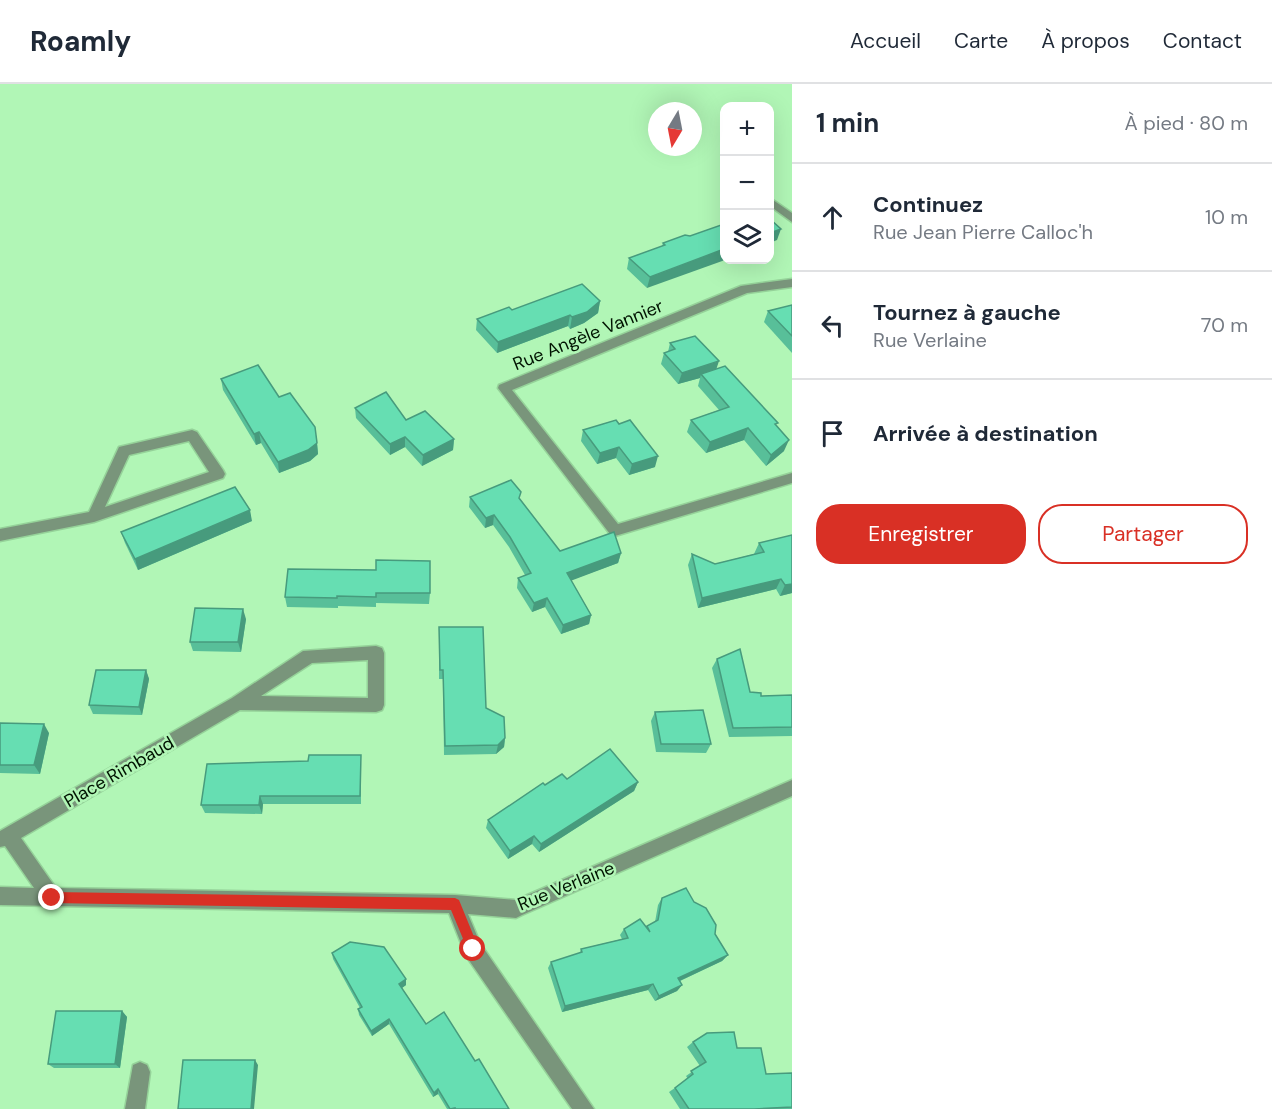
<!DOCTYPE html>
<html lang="fr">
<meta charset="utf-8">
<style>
body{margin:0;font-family:"DM Sans",sans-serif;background:#f6f6f7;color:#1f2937}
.controls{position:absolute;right:18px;top:18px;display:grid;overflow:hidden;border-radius:12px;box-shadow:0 6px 24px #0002}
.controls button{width:54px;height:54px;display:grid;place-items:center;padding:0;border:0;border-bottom:2px solid #e0e1e3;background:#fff;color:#1f2937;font:30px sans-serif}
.compass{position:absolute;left:648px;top:18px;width:54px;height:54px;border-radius:50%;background:#fff;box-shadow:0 6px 24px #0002;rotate:190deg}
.stop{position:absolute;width:18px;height:18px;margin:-14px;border:4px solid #d93025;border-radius:50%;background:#fff}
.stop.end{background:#d93025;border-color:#fff;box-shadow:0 2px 6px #0008}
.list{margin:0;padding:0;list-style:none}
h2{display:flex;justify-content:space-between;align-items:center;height:78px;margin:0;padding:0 24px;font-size:26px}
h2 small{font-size:20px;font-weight:400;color:#747a83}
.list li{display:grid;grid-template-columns:39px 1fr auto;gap:18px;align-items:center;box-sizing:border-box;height:108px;padding:0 24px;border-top:2px solid #e0e1e3}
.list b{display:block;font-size:22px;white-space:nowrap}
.list p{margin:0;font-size:20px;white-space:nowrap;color:#747a83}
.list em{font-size:20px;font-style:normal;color:#747a83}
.actions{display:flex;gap:12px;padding:18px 24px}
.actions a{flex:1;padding:14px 0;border:2px solid #d93025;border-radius:24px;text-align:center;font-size:21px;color:#d93025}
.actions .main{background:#d93025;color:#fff}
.icon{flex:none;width:33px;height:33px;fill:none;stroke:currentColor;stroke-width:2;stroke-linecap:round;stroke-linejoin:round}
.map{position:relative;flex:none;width:792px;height:1025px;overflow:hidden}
header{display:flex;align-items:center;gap:36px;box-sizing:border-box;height:84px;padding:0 30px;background:#fff;border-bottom:2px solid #e0e1e3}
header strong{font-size:28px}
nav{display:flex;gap:33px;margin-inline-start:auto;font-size:21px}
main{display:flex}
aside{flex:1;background:#fff}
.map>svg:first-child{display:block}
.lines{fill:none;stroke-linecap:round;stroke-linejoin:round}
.lane-casing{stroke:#95d299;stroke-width:3}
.street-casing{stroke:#95d299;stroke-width:3}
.lane{fill:#79957b;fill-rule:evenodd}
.street{fill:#79957b;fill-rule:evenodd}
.wall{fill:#58bf99}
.shaded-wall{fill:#479b7d}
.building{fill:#66deb2;stroke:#479b7d;stroke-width:1.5}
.route{fill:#d93025}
.labels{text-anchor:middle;stroke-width:5;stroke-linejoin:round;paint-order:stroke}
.street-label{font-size:18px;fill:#001301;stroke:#b1f6b6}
</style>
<header>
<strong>Roamly</strong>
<nav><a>Accueil</a><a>Carte</a><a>À propos</a><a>Contact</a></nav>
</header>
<main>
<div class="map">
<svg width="792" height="1025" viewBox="0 0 792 1025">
<rect width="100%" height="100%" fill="#b1f6b6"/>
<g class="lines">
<defs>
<path id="lane" d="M140,978L147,981L150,988L145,1025H125L133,981Z"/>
<g id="street">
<path d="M770,114L792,129V138L770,122Z"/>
<path d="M792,195V203L747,209L512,306L618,440L792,389V399L615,452L610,450L498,304L499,301L741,202Z"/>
<path d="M192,346L197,348L223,386L225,390L223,394L94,438L0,457V445L89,428L119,363ZM189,357L209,388L105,423L129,371Z"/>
<path d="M376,562L382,564L384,569V621L382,626L376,628L240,626L21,754L56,804L455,811L516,816L792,696V712L522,831L516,834L468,830L480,859L594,1025H572L466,872L449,829L0,821V803L34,804L5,762L0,763V747L232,614L303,567ZM368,576V614L261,612L312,579Z"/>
</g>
</defs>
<!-- lane casing -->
<use href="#lane" class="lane-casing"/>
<!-- street casing -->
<use href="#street" class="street-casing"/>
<!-- lane -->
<use href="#lane" class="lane"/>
<!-- street -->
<use href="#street" class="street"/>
</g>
<!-- wall -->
<g class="wall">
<path d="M690,152L647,204L627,185L629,174L662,162L663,159Z"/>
<path d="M600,217L598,229L584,239L570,245L568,242L497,269L476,246L477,235L512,226Z"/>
<path d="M792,221V269L764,238L768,227Z"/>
<path d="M670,259L717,285L776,342L784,367L766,382L744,356L706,369L687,348L691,336L719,326L698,302L700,294L678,300L661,280L664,269L668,268Z"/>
<path d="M221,295L279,313L317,359L318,370L310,377L279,389L261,359L256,361L223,306Z"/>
<path d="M355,324L406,336L454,355L453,366L422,382L405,363L390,371L356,334Z"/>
<path d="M616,336L655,383L629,391L616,374L597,380L581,357L583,346Z"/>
<path d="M470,413L520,415L560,467L621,469L618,479L571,496L591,531L589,540L561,550L545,523L532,528L517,504L518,494L525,491L509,463L493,441L485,444L469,423Z"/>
<path d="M252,437L138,486L125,459L121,448Z"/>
<path d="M759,459L792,509L780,512L776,505L698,524L688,481L692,470L715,480L754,470Z"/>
<path d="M288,485L430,509L429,520L376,519V523L338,522V524L287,523L285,513Z"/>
<path d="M246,535L241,568L193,567L190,558Z"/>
<path d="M439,543L486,624L505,654L504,663L496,670L444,671L443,595H439Z"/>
<path d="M717,575L750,608L761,612L792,611V652L729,653L712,584Z"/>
<path d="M146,586L149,595L142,631L93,630L89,621Z"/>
<path d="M655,628L711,660L706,669L656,668L651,637Z"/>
<path d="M0,639L49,649L40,690L0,689Z"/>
<path d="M361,680V720H263L262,730L205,729L201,721Z"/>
<path d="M567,695L638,698L634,707L539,768L532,760L508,775L486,744L488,736L545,701Z"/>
<path d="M662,814L694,818L715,850L728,871L722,877L680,897L682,901L677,907L655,917L648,906L562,928L548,884L551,878L580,869L581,865L622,855L620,851L624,845L646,843L655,838L658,821Z"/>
<path d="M332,869L406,901L402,904L426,940L475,977L509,1025H447L438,1010L433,1013L389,940L372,952L359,931L358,925L360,924L333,875Z"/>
<path d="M122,927L127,933L120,984H54L48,980Z"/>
<path d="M693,958L737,964L766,990L792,989V1025H680L669,1008L688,995L686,992L700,982L687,963Z"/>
</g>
<!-- shaded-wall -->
<g class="shaded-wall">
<path d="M781,145L777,156L770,159V149Z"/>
<path d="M724,165L725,176L647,204L650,193Z"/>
<path d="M600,217L598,229L584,239L570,245L572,233Z"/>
<path d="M570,231L568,242L497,269L498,258Z"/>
<path d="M719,277L715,289L701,290L700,294L678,300L682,289Z"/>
<path d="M748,344L744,356L706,369L710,358Z"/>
<path d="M259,348L261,359L256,361L254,350Z"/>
<path d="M405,353V363L390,371V360Z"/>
<path d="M454,355L453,366L422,382L423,371Z"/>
<path d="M789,356L784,367L766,382L771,371Z"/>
<path d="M317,359L318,370L310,377L279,389L278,378Z"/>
<path d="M619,363L616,374L597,380L600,369Z"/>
<path d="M658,372L655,383L629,391L632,380Z"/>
<path d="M250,426L252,437L138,486L135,475Z"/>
<path d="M494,431L493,441L485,444L486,434Z"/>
<path d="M621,469L618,479L565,499L567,489Z"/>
<path d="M781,495L776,505L698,524L702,514Z"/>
<path d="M792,500V509L780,512L785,501Z"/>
<path d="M547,514L545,523L532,528L534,519Z"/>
<path d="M243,525L246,535L241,568L238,558Z"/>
<path d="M591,531L589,540L561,550L563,541Z"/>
<path d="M146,586L149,595L142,631L139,623Z"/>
<path d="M44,640L49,649L40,690L34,681Z"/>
<path d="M505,654L504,663L496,670L498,661Z"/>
<path d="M638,698L634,707L539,768L541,760Z"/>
<path d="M260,712L263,720L262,730L259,721Z"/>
<path d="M534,752L532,760L508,775L510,767Z"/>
<path d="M728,871L722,877L673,900L678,894Z"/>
<path d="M406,895V901L399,906V900Z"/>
<path d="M653,900L648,906L562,928L565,922Z"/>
<path d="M682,901L677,907L655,917L659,912Z"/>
<path d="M122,927L127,933L120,984L115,980Z"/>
<path d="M389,935V940L372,952L371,947Z"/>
<path d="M255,976L258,981L254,1025H251Z"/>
<path d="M438,1005V1010L433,1013L434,1009Z"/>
</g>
<!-- building -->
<g class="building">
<path d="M770,135L781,145L770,149Z"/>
<path d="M724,140V165L650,193L629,174L665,161L663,159L685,151L690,152Z"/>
<path d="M582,200L600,217L587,228L572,233L570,231L498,258L477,235L509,223L512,226Z"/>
<path d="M792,221V252L768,227Z"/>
<path d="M695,252L719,277L682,289L664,269L675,265L670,259Z"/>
<path d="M258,281L279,313L290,309L315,343L317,359L308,366L278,378L259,348L254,350L221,295Z"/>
<path d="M725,282L778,339L775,340L789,356L771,371L748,344L710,358L691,336L729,323L701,290Z"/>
<path d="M386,308L406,336L425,327L454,355L423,371L405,353L390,360L355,324Z"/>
<path d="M616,336L619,340L630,336L658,372L632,380L619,363L600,369L583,346Z"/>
<path d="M511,396L521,408L519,414L560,467L614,448L621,469L567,489L591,531L563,541L547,514L534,519L518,494L531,489L510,453L494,431L486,434L470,413Z"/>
<path d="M235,403L250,426L135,475L121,448Z"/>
<path d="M792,451V500L785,501L781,495L702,514L692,470L715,480L764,468L759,459Z"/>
<path d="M376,476L430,477V509H376V513L337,512V514L285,513L288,485L376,486Z"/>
<path d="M195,524L243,525L238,558H190Z"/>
<path d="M439,543H483L486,624L504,633L505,654L498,661L445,662L443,586H440Z"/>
<path d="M740,565L750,608L761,609V612L792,611V643L733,644L717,575Z"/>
<path d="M96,586H146L139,623L89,621Z"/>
<path d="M703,626L711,660H661L655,628Z"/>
<path d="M0,639L44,640L34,681H0Z"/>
<path d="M610,665L638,698L541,760L534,752L510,767L488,736L543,699L545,701L562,690L567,695Z"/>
<path d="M309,671H361L360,712H260L259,721H201L207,680L308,677Z"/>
<path d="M686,804L694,818L706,824L716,841L715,850L728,871L678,894L682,901L659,912L653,900L565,922L551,878L582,868L581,865L628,854L624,845L640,835L650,848L647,842L658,836L662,814Z"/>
<path d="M350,858L384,863L406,895L399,900L426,940L444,928L475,977L479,975L509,1025H455V1024L450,1025L438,1005L434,1009L389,935L371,947L358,925L362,923L332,869Z"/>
<path d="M56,927H122L115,980H48Z"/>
<path d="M734,948L737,964H761L766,990L792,989V1023L754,1025H689L675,1004L693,990L691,987L706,978L693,958L707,949Z"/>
<path d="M183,976H255L251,1025H178Z"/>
</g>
<!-- route -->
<path class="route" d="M52,808L455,814L459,816L479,865L473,871L469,869L451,826L52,819L46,814Z"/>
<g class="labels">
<!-- street labels -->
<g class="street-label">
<text transform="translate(588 251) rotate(-22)" y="6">Rue Angèle Vannier</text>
<text transform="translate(119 688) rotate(-30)" y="6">Place Rimbaud</text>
<text transform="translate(566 802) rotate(-22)" y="6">Rue Verlaine</text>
</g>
</g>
</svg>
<div class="controls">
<button>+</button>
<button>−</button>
<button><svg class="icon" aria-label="layers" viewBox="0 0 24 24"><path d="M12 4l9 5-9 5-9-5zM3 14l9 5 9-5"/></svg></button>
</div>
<svg class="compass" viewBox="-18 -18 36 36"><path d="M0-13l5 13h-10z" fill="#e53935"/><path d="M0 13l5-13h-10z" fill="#747a83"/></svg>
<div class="stop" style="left:473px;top:865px"></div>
<div class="stop end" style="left:52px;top:814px"></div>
</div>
<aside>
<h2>1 min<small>À pied · 80 m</small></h2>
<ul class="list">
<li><svg class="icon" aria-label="ahead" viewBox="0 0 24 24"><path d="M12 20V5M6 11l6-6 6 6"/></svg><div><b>Continuez</b><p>Rue Jean Pierre Calloc'h</p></div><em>10 m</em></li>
<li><svg class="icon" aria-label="left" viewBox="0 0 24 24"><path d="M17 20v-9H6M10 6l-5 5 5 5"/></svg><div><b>Tournez à gauche</b><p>Rue Verlaine</p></div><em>70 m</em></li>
<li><svg class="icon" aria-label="arrive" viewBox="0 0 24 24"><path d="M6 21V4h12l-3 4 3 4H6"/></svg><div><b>Arrivée à destination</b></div></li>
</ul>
<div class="actions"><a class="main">Enregistrer</a><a>Partager</a></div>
</aside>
</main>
